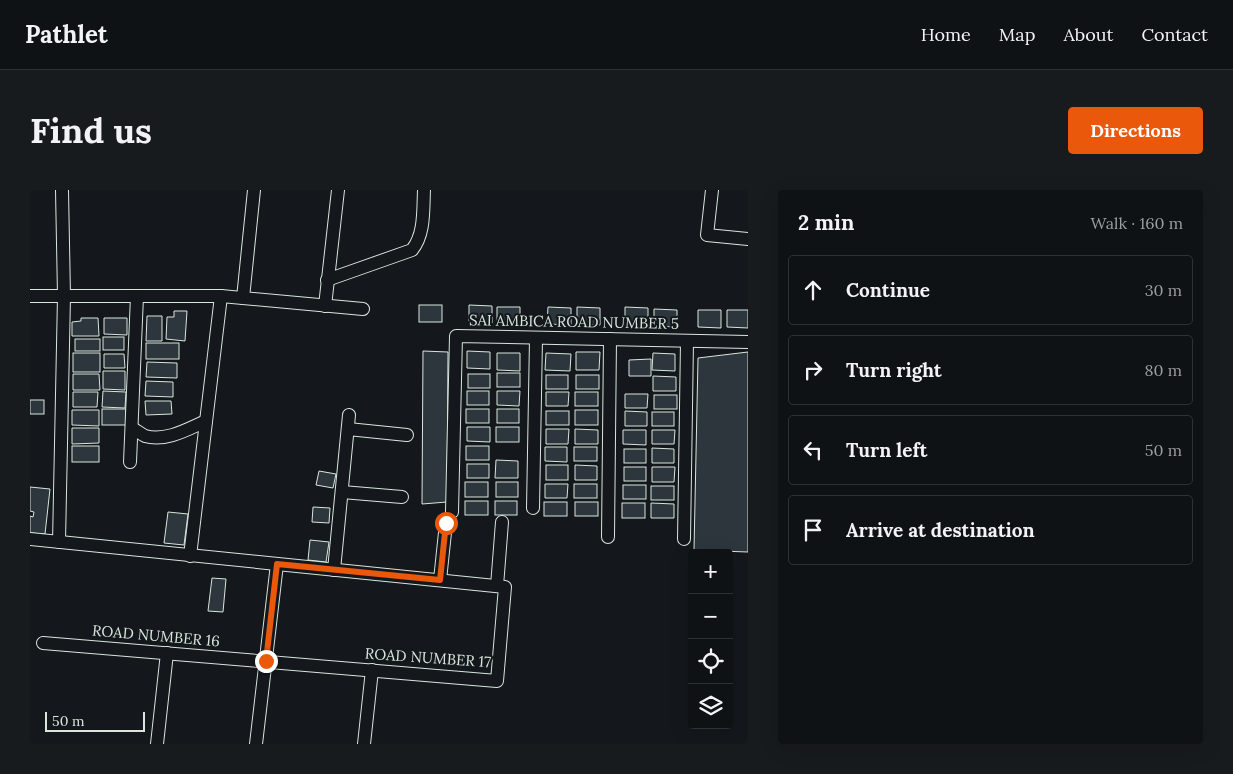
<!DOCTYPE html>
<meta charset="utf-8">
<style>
body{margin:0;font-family:Lora,serif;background:#181b1e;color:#f1f3f6}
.controls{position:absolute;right:15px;bottom:15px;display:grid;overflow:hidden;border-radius:5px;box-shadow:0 5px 20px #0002}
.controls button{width:45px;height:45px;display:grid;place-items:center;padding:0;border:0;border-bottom:1px solid #2f3234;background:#0f1215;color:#f1f3f6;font:25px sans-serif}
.scale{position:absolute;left:15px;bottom:12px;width:100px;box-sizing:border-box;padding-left:5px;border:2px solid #d8e6dc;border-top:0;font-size:14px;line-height:18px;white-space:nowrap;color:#d8e6dc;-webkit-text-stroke:4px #14181c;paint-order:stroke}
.stop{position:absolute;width:15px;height:15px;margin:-11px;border:4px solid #ea580c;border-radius:50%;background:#fff}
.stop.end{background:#ea580c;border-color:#fff;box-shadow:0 1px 5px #0008}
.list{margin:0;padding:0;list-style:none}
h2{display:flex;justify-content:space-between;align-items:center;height:65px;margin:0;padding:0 20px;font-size:21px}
h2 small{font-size:16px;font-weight:400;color:#9b9ea0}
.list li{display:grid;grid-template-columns:32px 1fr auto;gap:15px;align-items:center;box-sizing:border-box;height:70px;margin:0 10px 10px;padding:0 10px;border:1px solid #2f3234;border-radius:5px}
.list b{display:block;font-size:19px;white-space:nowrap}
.list em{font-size:16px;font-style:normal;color:#9b9ea0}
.icon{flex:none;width:28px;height:28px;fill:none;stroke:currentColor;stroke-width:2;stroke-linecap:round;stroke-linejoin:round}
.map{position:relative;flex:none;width:718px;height:554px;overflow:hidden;border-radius:5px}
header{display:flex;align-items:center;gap:30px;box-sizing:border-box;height:70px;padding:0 25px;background:#0f1215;border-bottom:1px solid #2f3234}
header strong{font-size:24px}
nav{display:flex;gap:28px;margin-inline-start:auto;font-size:18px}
.intro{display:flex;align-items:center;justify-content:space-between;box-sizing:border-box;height:120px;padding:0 30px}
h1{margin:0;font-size:35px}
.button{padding:12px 22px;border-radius:5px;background:#ea580c;color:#fff;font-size:18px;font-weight:700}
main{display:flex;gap:30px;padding:0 30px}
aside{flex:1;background:#0f1215;border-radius:5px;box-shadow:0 5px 20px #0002}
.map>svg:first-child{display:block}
.building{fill:#2c363c;stroke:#d8e6dc}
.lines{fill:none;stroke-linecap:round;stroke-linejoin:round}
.street-casing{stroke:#d8e6dc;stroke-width:14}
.street{stroke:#14181c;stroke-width:12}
.route{stroke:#ea580c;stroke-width:6}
.labels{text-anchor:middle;stroke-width:4;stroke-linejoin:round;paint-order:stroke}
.street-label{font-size:15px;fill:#d8e6dc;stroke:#14181c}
</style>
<header>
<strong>Pathlet</strong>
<nav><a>Home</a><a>Map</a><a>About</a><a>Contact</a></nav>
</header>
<div class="intro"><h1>Find us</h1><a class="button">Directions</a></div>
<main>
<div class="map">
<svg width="718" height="554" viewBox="0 0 718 554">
<rect width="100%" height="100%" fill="#14181c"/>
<!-- building -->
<g class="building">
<rect x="389" y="115" width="23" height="17"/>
<path d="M439,115L462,116V133H439Z"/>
<path d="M467,117H490V135L467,134Z"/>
<path d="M518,117L541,118V135L517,134Z"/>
<path d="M547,117L570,118V135L547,134Z"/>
<path d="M595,117L618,118V135H595Z"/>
<path d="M624,119L647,120V137L624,136Z"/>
<path d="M668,120H691V138L668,137Z"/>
<path d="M697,120H718V138L697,137Z"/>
<path d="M144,121H157L155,151L136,149L137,127H144Z"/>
<path d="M117,126H132V151H116Z"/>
<path d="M51,128H68L69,146H42V132L51,131Z"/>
<path d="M74,128H97V145L74,144Z"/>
<rect x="73" y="147" width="21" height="13"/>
<rect x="45" y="149" width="25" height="12"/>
<rect x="116" y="153" width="33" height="16"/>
<path d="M393,161L418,162L417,312L392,314Z"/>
<path d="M437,161L460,162V179L437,178Z"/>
<path d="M546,162H570L569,180H546Z"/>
<path d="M718,162V362L664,360L668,168Z"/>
<rect x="43" y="163" width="27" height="19"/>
<path d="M467,163H490V181L467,180Z"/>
<path d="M516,163L541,164L540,181L515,180Z"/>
<path d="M623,163L645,164V181L622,180Z"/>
<path d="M74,164H94L95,178H74Z"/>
<path d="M621,169V186H599V170Z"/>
<path d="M117,172L147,173V188L116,187Z"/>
<path d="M73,181H95V200L73,199Z"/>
<rect x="467" y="183" width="23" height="14"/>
<path d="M43,184H69L70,200H43Z"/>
<rect x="438" y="184" width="22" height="14"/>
<rect x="516" y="185" width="22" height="14"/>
<rect x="546" y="185" width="23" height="14"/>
<path d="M623,186L646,187V201H623Z"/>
<path d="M116,191L143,192V207L115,206Z"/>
<path d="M73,201L96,202L95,218L72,217Z"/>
<rect x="437" y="201" width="22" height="14"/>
<path d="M467,201H490L489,216L467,215Z"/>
<path d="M43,202H68L67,217H43Z"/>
<path d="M516,202H539L538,216H516Z"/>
<rect x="545" y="202" width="23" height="14"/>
<path d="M595,204H618L617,218H595Z"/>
<rect x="624" y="205" width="23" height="14"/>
<rect x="0" y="210" width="14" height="14"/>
<path d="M115,211H141L142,224L116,225Z"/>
<rect x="72" y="219" width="24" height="16"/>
<rect x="436" y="219" width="23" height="14"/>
<rect x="467" y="219" width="22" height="14"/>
<path d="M42,220H69V236L42,235Z"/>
<rect x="545" y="220" width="23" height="15"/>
<rect x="516" y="221" width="23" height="14"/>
<path d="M595,221L617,222V236H595Z"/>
<rect x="622" y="222" width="22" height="14"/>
<path d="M437,237H460V252L437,251Z"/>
<rect x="466" y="237" width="23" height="15"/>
<path d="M42,238H69V253L42,254Z"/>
<path d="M516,239H539L538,254H516Z"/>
<path d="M545,239L568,240V254H545Z"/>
<path d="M593,240H616V255L593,254Z"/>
<path d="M622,240H645L644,254H622Z"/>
<rect x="42" y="256" width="27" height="16"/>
<rect x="436" y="256" width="23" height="14"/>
<path d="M515,257H537V272L515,271Z"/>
<rect x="544" y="257" width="23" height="14"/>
<path d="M622,258L644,259V273H622Z"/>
<rect x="594" y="259" width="22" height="14"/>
<path d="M466,270L488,271V288H465Z"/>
<rect x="437" y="274" width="22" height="14"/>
<rect x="516" y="275" width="22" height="15"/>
<path d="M545,275L567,276V290H545Z"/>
<rect x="594" y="277" width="22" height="14"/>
<path d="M622,277H645L644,292H622Z"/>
<path d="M289,281L306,284L303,298L286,295Z"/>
<rect x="435" y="292" width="23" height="15"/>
<rect x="466" y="292" width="22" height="15"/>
<path d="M515,294H538L537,308H515Z"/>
<rect x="544" y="294" width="23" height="14"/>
<rect x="593" y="295" width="23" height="14"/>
<rect x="621" y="296" width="23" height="14"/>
<path d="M0,297L20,299L15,344L0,343V326L3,327L4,322L0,321Z"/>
<rect x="435" y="311" width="23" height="14"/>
<rect x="465" y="311" width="22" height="14"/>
<rect x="514" y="312" width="23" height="14"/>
<rect x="545" y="312" width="23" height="14"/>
<rect x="592" y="313" width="23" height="15"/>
<path d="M621,313L644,314V328H621Z"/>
<path d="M283,317L300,318L299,333L282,332Z"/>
<path d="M138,322L158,324L154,355L134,353Z"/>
<path d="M280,350L299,352L296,372L278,370Z"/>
<path d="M182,388L196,389L193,422L178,421Z"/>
</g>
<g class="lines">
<defs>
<g id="street">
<path d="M682,0L677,45L718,49"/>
<path d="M297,90L382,60C395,44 393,20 394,0"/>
<path d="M0,106H191L333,119"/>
<path d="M213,108L224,0"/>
<path d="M295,116L308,0"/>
<path d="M102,238C106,240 111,244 115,246C136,252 158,239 176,231"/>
<path d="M318,239L377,245"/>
<path d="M100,272L107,106"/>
<path d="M312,302L372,307"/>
<path d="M503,318L506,148"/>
<path d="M422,322L426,146L718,152"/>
<path d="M578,347L580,149"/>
<path d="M0,349L475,397L467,491L13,453"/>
<path d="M654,349L657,151"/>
<path d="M29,352L34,106L32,0"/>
<path d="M160,366L191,106"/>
<path d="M304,380L319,225"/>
<path d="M410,390L416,333"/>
<path d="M467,396L472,332"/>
<path d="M127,554L137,463"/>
<path d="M226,554L247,374"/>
<path d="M334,554L342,480"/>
</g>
</defs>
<!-- street casing -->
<use href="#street" class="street-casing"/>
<!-- street -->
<use href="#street" class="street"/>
</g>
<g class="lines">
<!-- route -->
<path class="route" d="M236,471L247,374L410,390L416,333"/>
</g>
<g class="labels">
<!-- street labels -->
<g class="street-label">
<text transform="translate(544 132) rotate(1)" y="5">SAI AMBICA ROAD NUMBER 5</text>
<text transform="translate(126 446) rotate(5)" y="5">ROAD NUMBER 16</text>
<text transform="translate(398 468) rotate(4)" y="5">ROAD NUMBER 17</text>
</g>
</g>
</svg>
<div class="controls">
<button>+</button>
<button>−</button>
<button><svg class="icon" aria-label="locate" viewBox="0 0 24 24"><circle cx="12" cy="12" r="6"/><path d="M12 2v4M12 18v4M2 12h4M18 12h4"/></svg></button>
<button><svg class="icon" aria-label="layers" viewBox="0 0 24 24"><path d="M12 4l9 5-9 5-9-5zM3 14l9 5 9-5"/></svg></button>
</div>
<div class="scale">50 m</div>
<div class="stop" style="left:416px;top:333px"></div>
<div class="stop end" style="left:236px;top:471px"></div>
</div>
<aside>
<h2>2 min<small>Walk · 160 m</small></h2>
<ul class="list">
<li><svg class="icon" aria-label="ahead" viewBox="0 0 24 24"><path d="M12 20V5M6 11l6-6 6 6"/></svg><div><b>Continue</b></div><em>30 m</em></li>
<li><svg class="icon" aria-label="right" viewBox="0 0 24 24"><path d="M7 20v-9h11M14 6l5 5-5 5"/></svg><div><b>Turn right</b></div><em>80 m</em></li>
<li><svg class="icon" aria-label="left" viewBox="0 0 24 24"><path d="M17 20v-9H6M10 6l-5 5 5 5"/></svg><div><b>Turn left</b></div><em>50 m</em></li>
<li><svg class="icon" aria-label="arrive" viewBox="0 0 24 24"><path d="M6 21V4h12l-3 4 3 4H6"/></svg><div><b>Arrive at destination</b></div></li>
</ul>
</aside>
</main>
